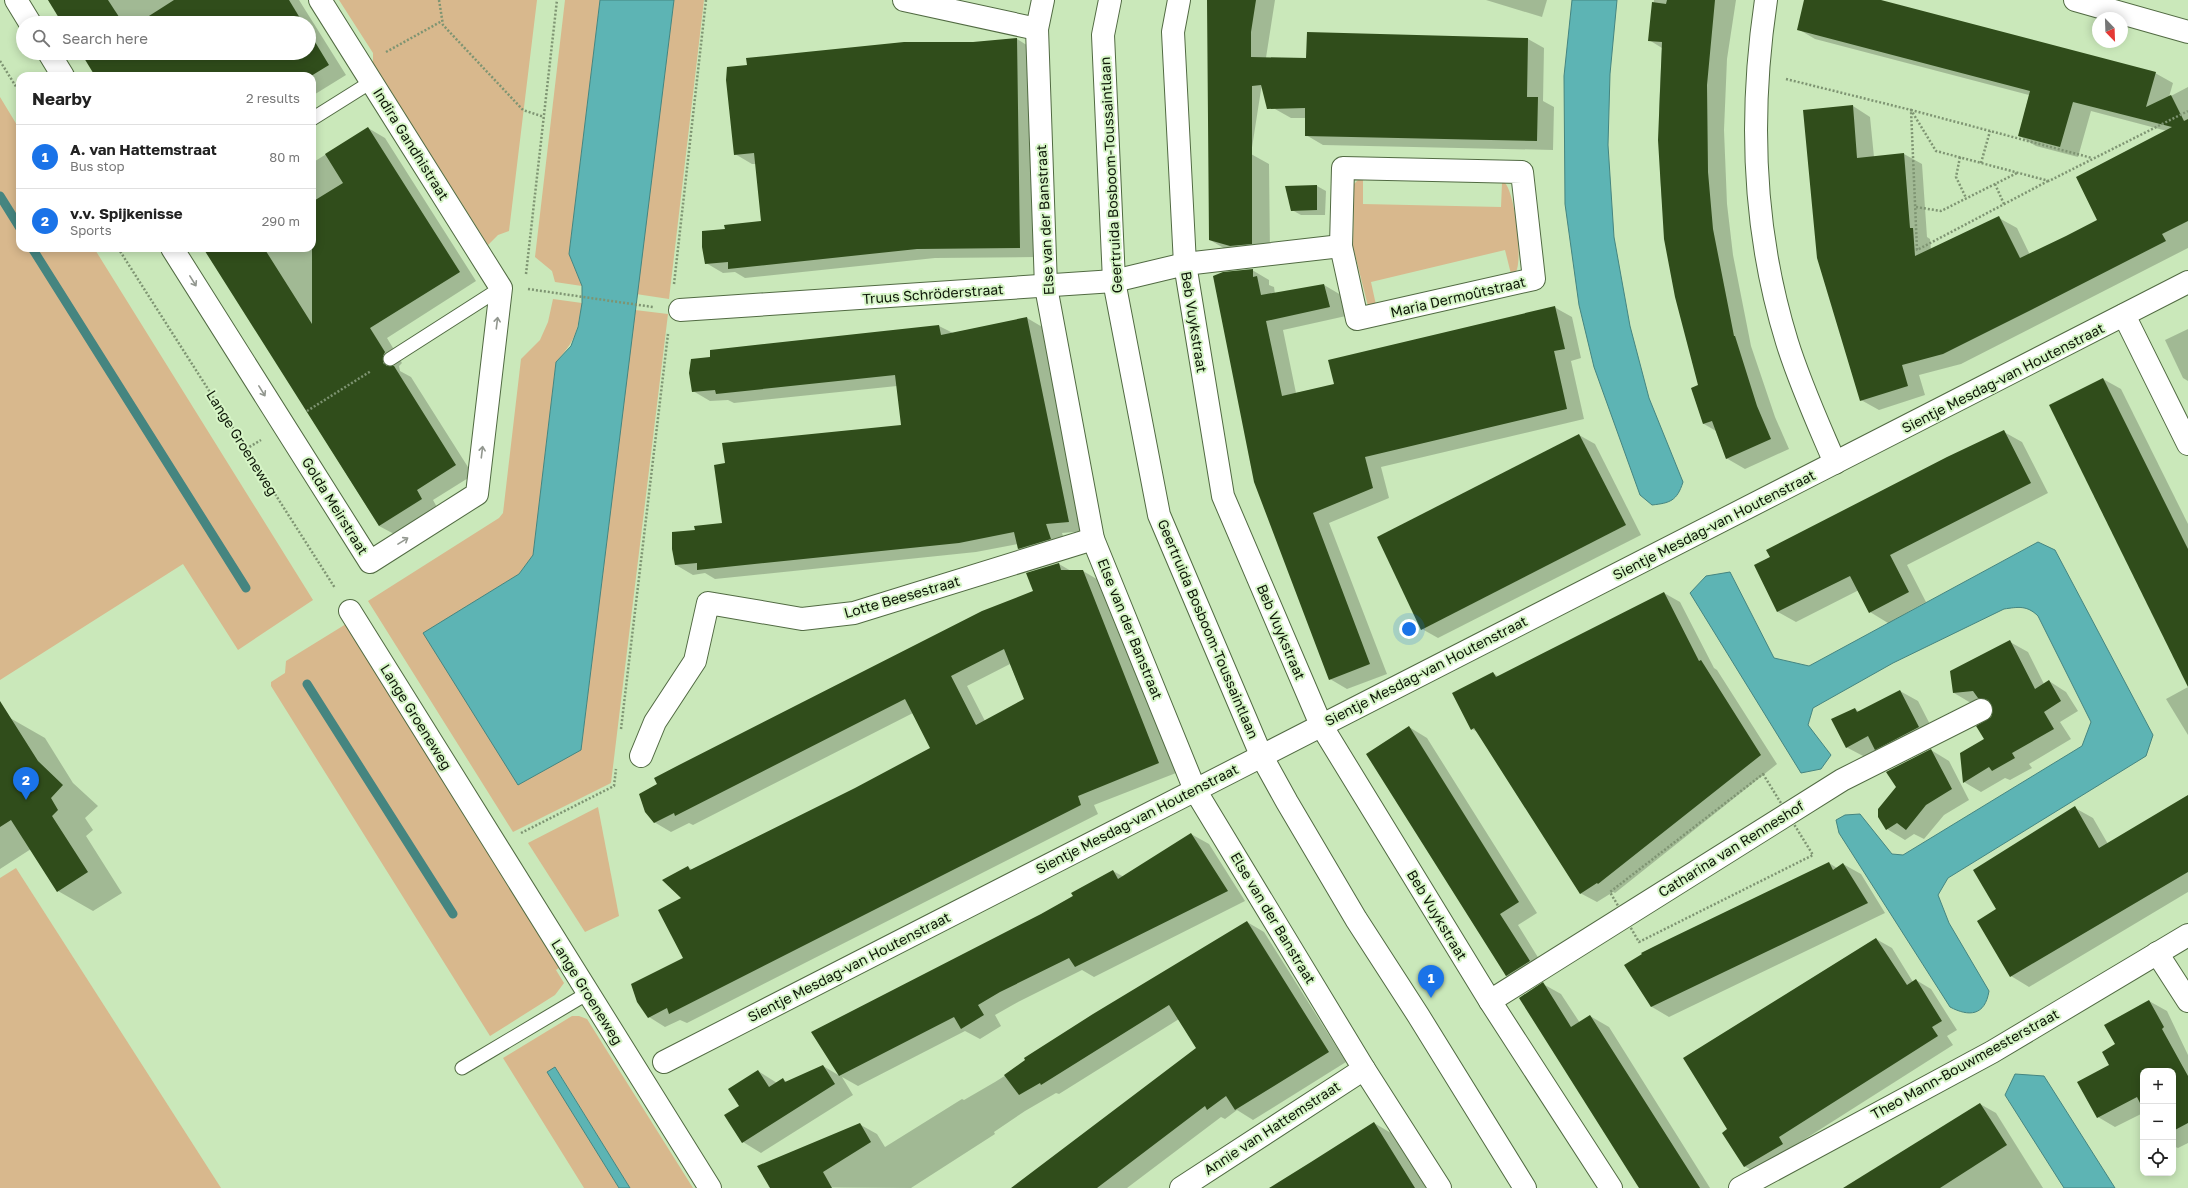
<!DOCTYPE html>
<meta charset="utf-8">
<style>
body{margin:0;font-family:"Golos Text",sans-serif;background:#f6f6f6;color:#222}
.controls{position:absolute;right:12px;bottom:12px;display:grid;overflow:hidden;border-radius:8px;box-shadow:0 2px 10px #0003}
.controls button{width:36px;height:36px;display:grid;place-items:center;padding:0;border:0;border-bottom:1px solid #e0e0e0;background:#fff;color:#222;font:20px sans-serif}
.compass{position:absolute;left:2092px;top:12px;width:36px;height:36px;border-radius:50%;background:#fff;box-shadow:0 2px 10px #0003;rotate:157deg}
.you{position:absolute;left:1409px;top:629px;width:14px;height:14px;margin:-10px;border:3px solid #fff;border-radius:50%;background:#1a73e8;box-shadow:0 0 0 6px #1a73e833}
.badge{display:grid;place-items:center;width:26px;height:26px;border-radius:50%;background:#1a73e8;color:#fff;font-size:13px;font-weight:700}
.pin{position:absolute;translate:-50% -33px;filter:drop-shadow(0 1px 2px #0008)}
.pin::after{content:'';position:absolute;top:21px;width:14px;height:12px;background:inherit;clip-path:polygon(0 0,100% 0,50% 100%)}
.list{margin:0;padding:0;list-style:none}
h2{display:flex;justify-content:space-between;align-items:center;height:52px;margin:0;padding:0 16px;font-size:17px}
h2 small{font-size:13px;font-weight:400;color:#767676}
.list li{display:grid;grid-template-columns:26px 1fr auto;gap:12px;align-items:center;box-sizing:border-box;height:64px;padding:0 16px;border-top:1px solid #e0e0e0}
.list b{display:block;font-size:15px;white-space:nowrap}
.list p{margin:0;font-size:13px;white-space:nowrap;color:#767676}
.list em{font-size:13px;font-style:normal;color:#767676}
.icon{flex:none;width:22px;height:22px;fill:none;stroke:currentColor;stroke-width:2;stroke-linecap:round;stroke-linejoin:round}
.map{position:relative;flex:none;width:2188px;height:1188px;overflow:hidden}
.search{position:absolute;background:#fff;box-shadow:0 2px 10px #0003;left:16px;top:16px;width:300px;height:44px;display:flex;align-items:center;gap:10px;box-sizing:border-box;padding:0 14px;border-radius:22px;color:#767676;font-size:15px}
.panel{position:absolute;background:#fff;box-shadow:0 2px 10px #0003;left:16px;top:72px;width:300px;height:180px;border-radius:12px}
.map>svg:first-child{display:block}
.green{fill:#d8b88d}
.water{fill:#5db4b4;stroke:#458580}
.shadow{fill:#0003;fill-rule:evenodd}
.lines{fill:none;stroke-linecap:round;stroke-linejoin:round}
.stream{stroke:#458580;stroke-width:9}
.building{fill:#304d1b;fill-rule:evenodd}
.service-casing{stroke:#516a42;stroke-width:15}
.minor-casing{stroke:#516a42;stroke-width:24}
.tertiary-casing{stroke:#516a42;stroke-width:24}
.path{stroke:#7e9472;stroke-width:2.5;stroke-dasharray:2 2;stroke-linecap:butt}
.service{stroke:#fff;stroke-width:13}
.minor{stroke:#fff;stroke-width:22}
.tertiary{stroke:#fff;stroke-width:22}
.oneway{stroke:#92978f}
.labels{text-anchor:middle;stroke-width:4;stroke-linejoin:round;paint-order:stroke}
.street-label{font-size:14px;fill:#0d1707;stroke:#d7f5c7}
</style>
<div class="map">
<svg width="2188" height="1188" viewBox="0 0 2188 1188">
<rect width="100%" height="100%" fill="#cae8ba"/>
<!-- green -->
<g class="green">
<path d="M339,0H537L509,231L498,235L488,245L373,63V53Z"/>
<path d="M565,0H600L569,254L582,286L555,282L552,271L535,257Z"/>
<path d="M674,0H704L669,299L636,294Z"/>
<path d="M0,97L20,130V248H94L313,600L238,650L183,564L0,680Z"/>
<path d="M1358,180H1363V204L1501,207L1502,183H1505C1515,194 1523,258 1516,272L1511,274L1505,250L1371,282L1376,305L1368,306L1353,247L1354,184Z"/>
<path d="M553,299L582,303C577,332 576,340 556,362L533,555L519,574L424,633L581,750L635,310L668,314L611,783L513,832L368,601L499,518L503,513L521,359L540,340L548,322Z"/>
<path d="M346,624L562,966L556,970L564,983L555,995L490,1036L271,686V682L285,673L286,661Z"/>
<path d="M598,807L619,916L585,932L528,843Z"/>
<path d="M16,868L221,1188H0V878Z"/>
<path d="M572,1016H579L587,1019L693,1188H630L556,1068L547,1072L619,1188H584L503,1058Z"/>
</g>
<!-- water -->
<g class="water">
<path d="M600,0H674L581,750L518,785L423,633L519,574L533,555L556,362L571,346L578,327L582,303V286L569,254Z"/>
<path d="M1572,0H1617L1610,74L1608,145L1614,237L1630,326L1649,398L1683,482C1677,501 1670,503 1652,505L1640,495L1594,367L1579,305L1565,204L1564,76Z"/>
<path d="M2038,542L2055,550L2153,735L2146,756L1948,878L1938,895L1949,923L1989,991C1985,1016 1969,1017 1950,1007L1839,833L1836,820L1845,815L1860,814L1892,854L1903,855L2082,746L2091,722L2038,616C2027,605 2018,607 2004,609L1893,663L1813,708L1808,725L1831,755L1821,769L1801,773L1690,593L1706,576L1730,572L1774,658L1809,666Z"/>
<path d="M555,1067L630,1188H619L547,1072Z"/>
<path d="M2015,1074L2044,1076L2115,1188H2064L2005,1095Z"/>
</g>
<!-- shadow -->
<g class="shadow">
<path d="M48,0H299L346,75L312,96V76H96L82,53H309V23H63Z"/>
<path d="M1212,0H1275L1251,154L1269,164L1270,253L1227,250L1210,240Z"/>
<path d="M1486,0H1547L1542,17Z"/>
<path d="M1654,0H1736L1727,59L1724,130L1727,204L1733,255L1751,346L1775,417L1789,449L1745,469L1726,458L1716,431L1704,424L1692,388L1699,386L1665,238L1660,175L1659,107L1662,48L1649,40Z"/>
<path d="M1805,0H1875L2155,73L2173,83L2169,97L2188,87V248L1961,364L1919,375L1925,395L1879,410L1861,400L1853,106L1870,117L1874,157L1904,154L1922,164L1927,237L1930,239L1931,250L1999,218L2017,228L2030,255L2098,221L2167,131L2091,111L2078,157L2036,146L2019,136L2029,95L1815,39L1798,29Z"/>
<path d="M1017,39L1033,49L1036,257L935,258L745,278L735,272L723,273L706,263L726,230L762,222L756,164H752L735,154L973,43Z"/>
<path d="M1528,39L1544,48L1543,101L1554,107L1553,150L1323,145L1306,135V118H1291L1275,109L1307,59Z"/>
<path d="M368,128L385,138L476,281L387,338L402,363L399,366L400,371L411,377L473,475L433,500L438,509L396,535L379,526L205,248H312V163Z"/>
<path d="M1317,186L1326,191L1325,215H1301L1292,210L1286,187Z"/>
<path d="M1252,270L1269,280V285L1274,287L1275,294L1324,285L1341,295L1346,316L1283,330L1296,393L1335,385L1554,307L1572,317L1581,358L1571,361L1584,419L1381,467L1389,498L1329,523L1387,674L1347,689L1330,679L1255,482Z"/>
<path d="M1027,318L1044,328L1085,531L1062,533L1067,548L1036,558L1019,549L1018,544L976,552L715,579L705,573L693,575L676,565L696,530L723,524L902,426L897,386L734,403L728,400L710,401L693,391L711,358V351L939,326L953,333Z"/>
<path d="M2188,329V381L2183,378L2165,340Z"/>
<path d="M2103,379L2121,389L2188,524V684Z"/>
<path d="M2004,432L2022,442L2048,493L1907,565L1926,602L1888,623L1870,612L1859,590L1796,622L1778,612L1755,565Z"/>
<path d="M1579,435L1595,444L1641,535L1438,638L1422,629Z"/>
<path d="M1059,564L1071,571H1083L1100,581L1176,773L1094,805L1098,814L687,1023L680,1020L665,1027L649,1017L685,958L688,867L693,870L855,789L931,748L913,713L693,825L689,823L671,832L654,822L1034,592ZM1010,664L1025,700L985,721L967,686Z"/>
<path d="M1664,593L1680,602L1714,668L1717,670L1777,764L1615,893L1613,892L1597,902L1580,893L1479,733L1472,729L1493,673L1499,677Z"/>
<path d="M2010,642L2028,652L2044,684L2049,681L2066,692L2078,711L2060,722L2071,739L2029,764L2032,768L2010,780L2005,778L1981,792L1964,782L1985,740L1995,710L1992,706L1971,703L1954,693Z"/>
<path d="M2188,687V735L2166,699Z"/>
<path d="M1900,691L1918,701L1937,738L1865,757L1846,747L1855,709L1860,712Z"/>
<path d="M10,718L45,738L73,783L98,806L85,818L93,830L86,836L122,893L93,911L58,891L31,849L0,869V725Z"/>
<path d="M1409,727L1427,738L1537,913L1518,925L1547,972L1525,986L1506,976Z"/>
<path d="M1931,750L1949,761L1969,800L1944,815L1924,839L1914,834L1905,840L1887,829Z"/>
<path d="M2188,796V892L2029,987L2011,976L1998,910L2075,808L2093,818L2108,844Z"/>
<path d="M1191,834L1209,844L1245,901L1094,977L1082,970L1018,1002L995,1015L1001,1026L980,1039L965,1031L858,1086L842,1077L853,1095L761,1153L743,1142L740,1106L758,1071L777,1083L783,1079L787,1082L823,1066L840,1076L812,1032L1042,915L1113,871L1124,877Z"/>
<path d="M1829,863L1837,868L1843,864L1861,874L1885,913L1669,1017L1652,1007L1642,953Z"/>
<path d="M1247,922L1264,932L1346,1062L1253,1120L1237,1110L1225,1119L1221,1117L1127,1188H1013L1197,1048L1179,1019L1059,1094L1056,1093L1025,1111L994,1132L995,1134L911,1188L768,1187L859,1124L877,1134L885,1147L962,1099L964,1100L995,1082Z"/>
<path d="M1876,939L1892,948L1913,982L1916,980L1931,989L1957,1030L1947,1036L1953,1045L1794,1146L1798,1153L1760,1175L1744,1166Z"/>
<path d="M1543,984L1561,994L1580,1023L1590,1016L1609,1027L1710,1188H1640Z"/>
<path d="M2149,1001L2167,1011L2188,1055V1143L2178,1148L2173,1146V1071H2143V1113L2115,1127L2098,1117L2117,1045Z"/>
<path d="M1980,1104L1996,1113L2043,1188H1846Z"/>
<path d="M1374,1123L1391,1133L1426,1188H1285Z"/>
</g>
<g class="lines">
<!-- stream -->
<g class="stream">
<path d="M0,196L20,228"/>
<path d="M32,248L246,588"/>
<path d="M307,684L453,914"/>
</g>
</g>
<!-- building -->
<g class="building">
<path d="M48,0H108L123,23H62Z"/>
<path d="M174,0H289L303,23H138Z"/>
<path d="M1207,0H1256L1251,32V57L1306,58L1307,32L1528,38L1527,97H1538L1537,141L1305,136V108L1267,109L1261,85L1252,86V244L1230,246L1209,240Z"/>
<path d="M1667,0H1715L1707,85L1708,172L1713,229L1734,336H1735L1757,406L1771,439L1726,459L1712,421L1703,424L1691,388L1698,385L1675,297L1664,239L1658,140L1662,42L1648,41L1652,2L1666,4Z"/>
<path d="M1804,0H1881L2156,72L2146,107L2171,95L2184,121L2188,119V221L2162,234L2166,241L2025,313L1943,354L1902,365L1908,386L1860,401L1817,258L1803,110L1853,105L1857,158L1904,153L1910,228H1913L1915,256L1999,216L2020,258L2066,236L2097,220L2076,177L2172,127L2073,102L2060,147L2018,136L2030,91L1797,30Z"/>
<path d="M309,32L329,65L311,76H95L81,53H309Z"/>
<path d="M1017,38L1020,248L917,249L728,269V262L705,264L702,247V231L725,229L724,225L761,221L754,153L734,155L726,80L727,67L747,65L746,58L904,42H973Z"/>
<path d="M368,127L460,272L370,328L385,352L383,356V363L387,366H394L456,465L417,490L422,499L379,526L203,248H264L312,324V202L343,183L325,154Z"/>
<path d="M1317,185V210L1291,211L1285,186Z"/>
<path d="M1253,269V277L1257,276L1261,295L1324,284L1330,307L1266,321L1282,396L1334,384L1328,360L1555,306L1565,349L1554,351L1567,409L1365,457L1373,488L1313,513L1370,664L1329,680L1254,482L1213,276L1223,272Z"/>
<path d="M1027,317L1069,522L1046,524L1051,539L1018,549L1014,532L959,543L697,570V563L675,565L672,549V532L695,530L694,526L722,523L714,465L725,463L722,443L901,425L895,375L716,394L715,390L692,392L689,373L691,359L710,357V350L939,325L941,335Z"/>
<path d="M2103,378L2188,549V687L2049,405Z"/>
<path d="M2004,430L2031,483L1890,555L1909,592L1869,613L1850,576L1777,612L1754,565L1770,557L1766,550L1947,457Z"/>
<path d="M1579,434L1626,525L1421,630L1377,537Z"/>
<path d="M1059,563L1061,570H1083L1159,763L1078,796L1081,805L669,1014L667,1008L648,1018L637,1002L631,984L683,958L658,910L681,898L662,880L688,866L690,870L855,788L930,748L905,699L675,816L674,813L654,823L645,812L639,794L657,784L654,778L679,765L982,611L1033,591L1026,573ZM1004,649L1024,699L976,725L951,676Z"/>
<path d="M1664,592L1699,661L1701,660L1761,755L1598,884L1597,883L1580,894L1474,728L1471,730L1452,693L1493,672L1496,677Z"/>
<path d="M2010,640L2035,689L2049,680L2061,701L2044,712L2054,729L2012,753L2015,758L1992,771L1989,767L1963,783L1960,753L1984,739L1976,726L1991,717L1993,710L1988,700L1978,698L1973,691L1953,693L1950,671Z"/>
<path d="M1900,690L1919,727L1875,750L1868,736L1846,748L1831,719L1855,708L1857,712Z"/>
<path d="M0,701L38,761L63,785L51,798L58,810L52,816L88,872L57,892L11,820L0,827Z"/>
<path d="M1409,726L1519,902L1500,914L1530,961L1506,976L1366,754Z"/>
<path d="M1931,749L1952,789L1926,805L1906,830L1897,823L1886,830L1878,817V809L1896,787L1886,772Z"/>
<path d="M2188,795V872L2010,977L1977,921L1996,909L1973,870L2075,806L2099,848Z"/>
<path d="M1191,833L1228,891L1075,967L1069,958L1000,992L978,1005L984,1015L961,1029L954,1017L839,1076L811,1032L1041,914L1073,896L1071,893L1113,870L1118,879Z"/>
<path d="M1829,862L1833,870L1843,863L1868,903L1651,1007L1624,965L1642,954L1641,953L1665,941Z"/>
<path d="M1247,921L1329,1052L1235,1110L1226,1096L1207,1110L1205,1106L1097,1188H1011L1196,1048L1169,1005L1041,1085L1040,1083L1019,1095L1004,1075L1025,1060L1024,1058L1093,1014Z"/>
<path d="M1876,938L1907,985L1916,979L1942,1021L1932,1027L1938,1036L1779,1137L1783,1144L1744,1167L1722,1133L1727,1129L1683,1058Z"/>
<path d="M1543,982L1571,1027L1590,1015L1700,1188H1639L1519,998Z"/>
<path d="M2149,1000L2164,1027L2162,1029L2188,1076V1123L2173,1131V1071H2143V1109L2137,1097L2097,1118L2077,1082L2109,1065L2102,1052L2115,1044L2104,1025Z"/>
<path d="M823,1065L835,1084L742,1143L724,1115L739,1106L728,1089L758,1070L769,1087L783,1078L785,1082Z"/>
<path d="M1980,1103L2007,1145L1940,1188H1843Z"/>
<path d="M1374,1122L1415,1188H1269L1311,1162Z"/>
<path d="M860,1123L871,1142L823,1172L832,1188H770L757,1166Z"/>
</g>
<g class="lines">
<defs>
<g id="service">
<path d="M312,119L371,82"/>
<path d="M390,359L501,288"/>
<path d="M462,1068L588,993"/>
</g>
<g id="minor">
<path d="M16,0L30,23"/>
<path d="M904,0L1037,29"/>
<path d="M1043,0L1037,29L1046,287L1093,539L1195,790L1364,1069L1440,1188"/>
<path d="M1179,0L1173,32L1185,264L1223,496L1321,725L1490,1001L1611,1188"/>
<path d="M1766,0C1749,114 1753,232 1787,342C1800,384 1818,423 1835,463"/>
<path d="M2075,0L2188,32"/>
<path d="M49,53L63,76"/>
<path d="M1343,168L1522,172L1534,279L1357,319L1341,246Z"/>
<path d="M172,248L370,562L477,494L501,288L320,0"/>
<path d="M680,310L1114,281L1185,264L1341,246"/>
<path d="M2124,315L2188,444"/>
<path d="M350,611L710,1188"/>
<path d="M641,756L655,722L695,661L708,603L802,619L854,613L1093,539"/>
<path d="M2157,953L2188,1001"/>
<path d="M1490,1001L1842,780L1981,710"/>
<path d="M664,1062L2188,282"/>
<path d="M1181,1188L1364,1069"/>
<path d="M1740,1188L1992,1052L2188,935"/>
</g>
<path id="tertiary" d="M1110,0L1103,35L1114,281L1159,515L1261,755L1287,802L1356,919L1418,1015L1525,1188"/>
</defs>
<!-- service casing -->
<use href="#service" class="service-casing"/>
<!-- minor casing -->
<use href="#minor" class="minor-casing"/>
<!-- tertiary casing -->
<use href="#tertiary" class="tertiary-casing"/>
<!-- path -->
<g class="path">
<path d="M439,0L443,25L523,110L544,117"/>
<path d="M386,52L442,21"/>
<path d="M0,61L20,93"/>
<path d="M1786,79L1911,110L1936,151L2049,181L2188,111"/>
<path d="M1960,157L1956,177L1966,198"/>
<path d="M1981,163L1990,131"/>
<path d="M2048,181L1917,250L1911,110L2092,158"/>
<path d="M1995,184L2004,204"/>
<path d="M1916,207L1941,211L2017,173"/>
<path d="M118,248L335,588"/>
<path d="M526,274L557,0"/>
<path d="M674,284L706,0"/>
<path d="M528,289L653,307"/>
<path d="M307,411L371,371"/>
<path d="M246,449L261,440"/>
<path d="M621,729L668,334"/>
<path d="M1763,774L1813,855L1639,942L1610,892Z"/>
<path d="M521,833L614,786L616,769"/>
</g>
<!-- service -->
<use href="#service" class="service"/>
<!-- minor -->
<use href="#minor" class="minor"/>
<!-- tertiary -->
<use href="#tertiary" class="tertiary"/>
</g>
<!-- one-way arrows -->
<defs><path id="oneway-shaft" d="M-6 0H5M1.5-3L5.5 0L1.5 3" fill="none" stroke-width="1.6" stroke-linecap="round" stroke-linejoin="round"/></defs>
<g class="oneway">
<use href="#oneway-shaft" transform="translate(193 281) rotate(58)"/>
<use href="#oneway-shaft" transform="translate(497 323) rotate(-83)"/>
<use href="#oneway-shaft" transform="translate(262 391) rotate(58)"/>
<use href="#oneway-shaft" transform="translate(482 452) rotate(-83)"/>
<use href="#oneway-shaft" transform="translate(403 541) rotate(-32)"/>
</g>
<g class="labels">
<!-- street labels -->
<g class="street-label">
<text transform="translate(411 144) rotate(58)" y="5">Indira Gandhistraat</text>
<text transform="translate(1111 175) rotate(-93)" y="5">Geertruida Bosboom-Toussaintlaan</text>
<text transform="translate(1045 220) rotate(-93)" y="5">Else van der Banstraat</text>
<text transform="translate(933 294) rotate(-4)" y="5">Truus Schröderstraat</text>
<text transform="translate(1458 297) rotate(-13)" y="5">Maria Dermoûtstraat</text>
<text transform="translate(1194 322) rotate(81)" y="5">Beb Vuykstraat</text>
<text transform="translate(2003 378) rotate(-27)" y="5">Sientje Mesdag-van Houtenstraat</text>
<text transform="translate(242 443) rotate(58)" y="5">Lange Groeneweg</text>
<text transform="translate(335 506) rotate(58)" y="5">Golda Meirstraat</text>
<text transform="translate(1714 525) rotate(-27)" y="5">Sientje Mesdag-van Houtenstraat</text>
<text transform="translate(902 597) rotate(-16)" y="5">Lotte Beesestraat</text>
<text transform="translate(1130 629) rotate(68)" y="5">Else van der Banstraat</text>
<text transform="translate(1208 629) rotate(67)" y="5">Geertruida Bosboom-Toussaintlaan</text>
<text transform="translate(1281 632) rotate(67)" y="5">Beb Vuykstraat</text>
<text transform="translate(1426 671) rotate(-27)" y="5">Sientje Mesdag-van Houtenstraat</text>
<text transform="translate(416 717) rotate(58)" y="5">Lange Groeneweg</text>
<text transform="translate(1137 819) rotate(-27)" y="5">Sientje Mesdag-van Houtenstraat</text>
<text transform="translate(1731 849) rotate(-32)" y="5">Catharina van Renneshof</text>
<text transform="translate(1437 915) rotate(59)" y="5">Beb Vuykstraat</text>
<text transform="translate(1273 918) rotate(59)" y="5">Else van der Banstraat</text>
<text transform="translate(849 967) rotate(-27)" y="5">Sientje Mesdag-van Houtenstraat</text>
<text transform="translate(587 992) rotate(58)" y="5">Lange Groeneweg</text>
<text transform="translate(1965 1064) rotate(-29)" y="5">Theo Mann-Bouwmeesterstraat</text>
<text transform="translate(1272 1128) rotate(-33)" y="5">Annie van Hattemstraat</text>
</g>
</g>
</svg>
<div class="controls">
<button>+</button>
<button>−</button>
<button><svg class="icon" aria-label="locate" viewBox="0 0 24 24"><circle cx="12" cy="12" r="6"/><path d="M12 2v4M12 18v4M2 12h4M18 12h4"/></svg></button>
</div>
<svg class="compass" viewBox="-18 -18 36 36"><path d="M0-13l5 13h-10z" fill="#e53935"/><path d="M0 13l5-13h-10z" fill="#767676"/></svg>
<div class="you"></div>
<div class="pin badge" style="left:1431px;top:998px">1</div>
<div class="pin badge" style="left:26px;top:800px">2</div>
<div class="search"><svg class="icon" aria-label="search" viewBox="0 0 24 24"><circle cx="10" cy="10" r="6"/><path d="M15 15l6 6"/></svg>Search here</div>
<section class="panel">
<h2>Nearby<small>2 results</small></h2>
<ul class="list">
<li><span class="badge">1</span><div><b>A. van Hattemstraat</b><p>Bus stop</p></div><em>80 m</em></li>
<li><span class="badge">2</span><div><b>v.v. Spijkenisse</b><p>Sports</p></div><em>290 m</em></li>
</ul>
</section>
</div>
